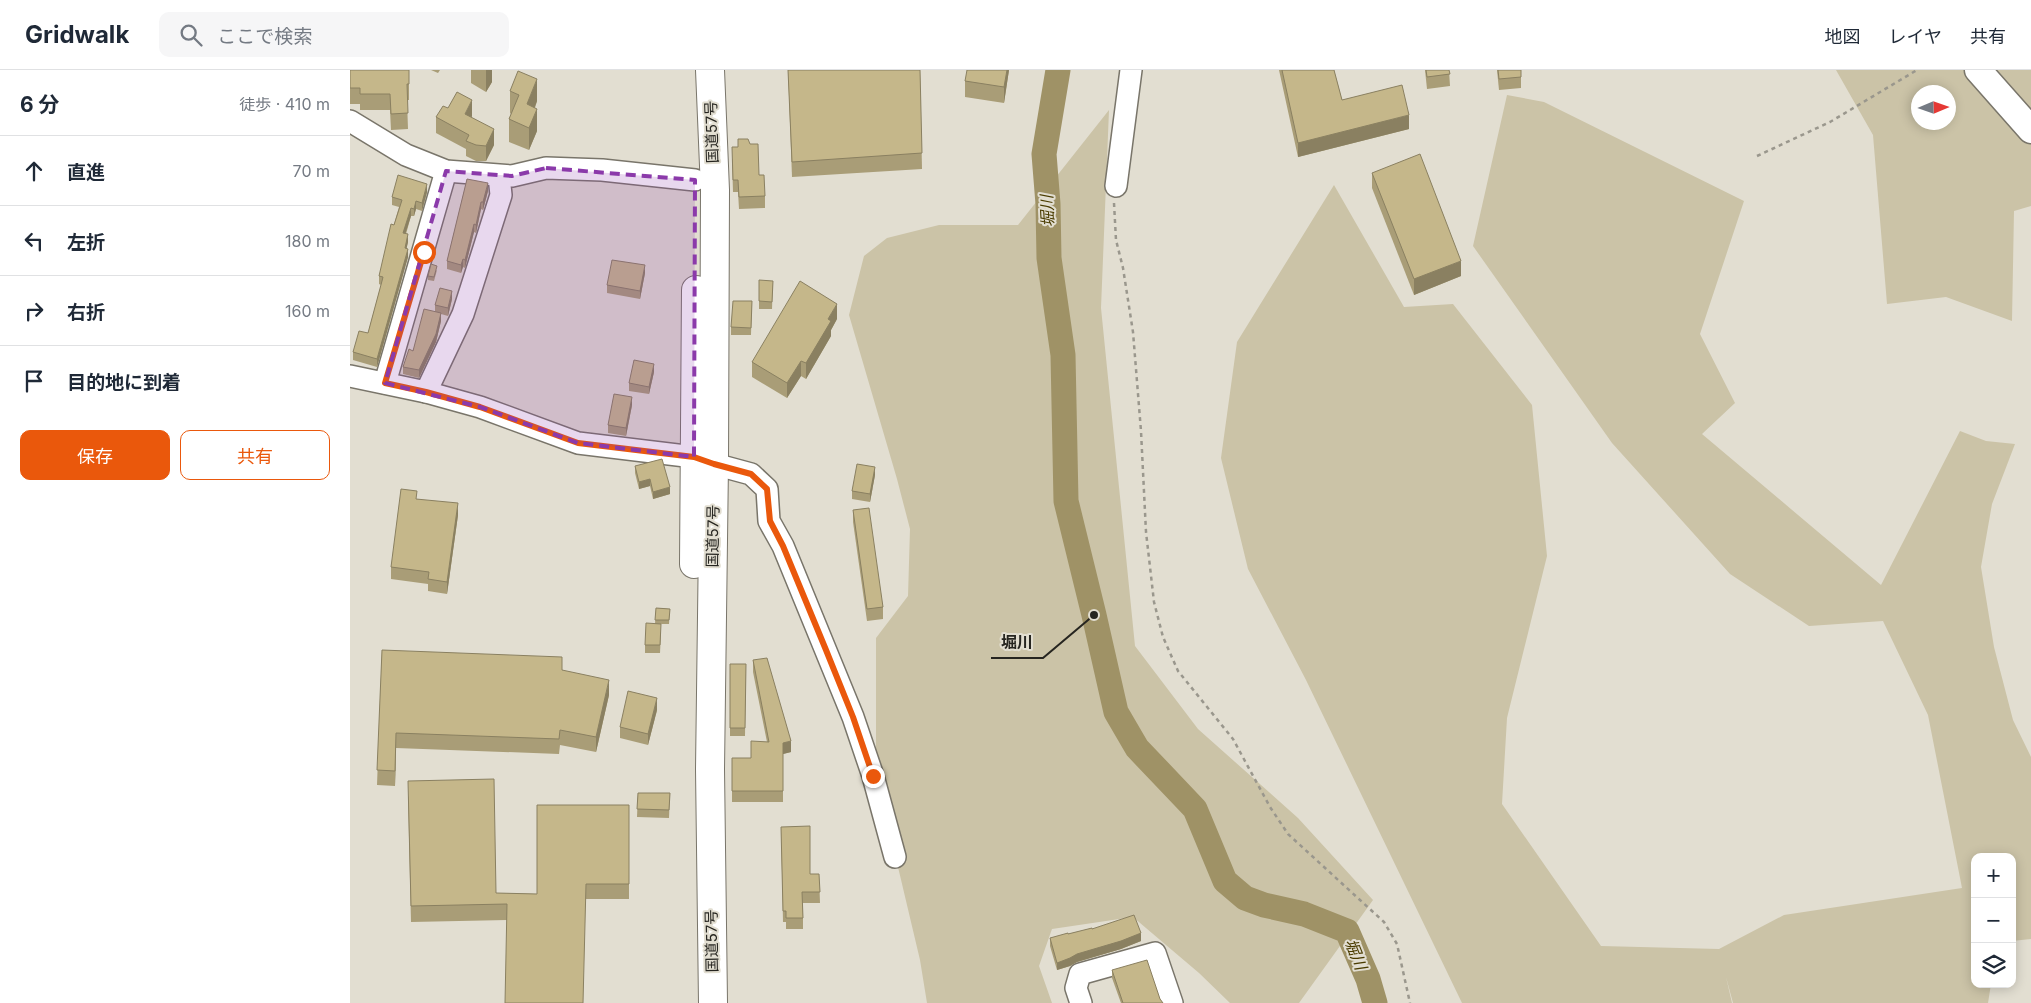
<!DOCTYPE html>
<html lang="ja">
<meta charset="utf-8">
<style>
body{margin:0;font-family:Inter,"Noto Sans JP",sans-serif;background:#f6f6f7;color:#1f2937}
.controls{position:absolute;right:15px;bottom:15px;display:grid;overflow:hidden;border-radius:10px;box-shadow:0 2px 12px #0003}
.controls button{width:45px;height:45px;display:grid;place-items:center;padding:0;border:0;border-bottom:1px solid #e0e1e3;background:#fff;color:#1f2937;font:25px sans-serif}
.compass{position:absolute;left:1561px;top:15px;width:45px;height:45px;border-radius:50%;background:#fff;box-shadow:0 2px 12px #0003;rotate:88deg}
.stop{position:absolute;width:15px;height:15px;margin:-11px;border:4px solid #ea580c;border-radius:50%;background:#fff}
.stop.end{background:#ea580c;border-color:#fff;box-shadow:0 1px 5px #0008}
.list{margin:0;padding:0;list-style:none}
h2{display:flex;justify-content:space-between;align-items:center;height:65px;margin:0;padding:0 20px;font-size:21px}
h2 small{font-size:16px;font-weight:400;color:#747a83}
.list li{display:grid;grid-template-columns:32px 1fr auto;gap:15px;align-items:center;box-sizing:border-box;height:70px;padding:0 20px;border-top:1px solid #e0e1e3}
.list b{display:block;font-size:19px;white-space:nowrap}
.list em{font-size:16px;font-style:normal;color:#747a83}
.actions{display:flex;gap:10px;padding:15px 20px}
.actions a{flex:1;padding:11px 0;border:1px solid #ea580c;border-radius:10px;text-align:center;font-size:18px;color:#ea580c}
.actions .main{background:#ea580c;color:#fff}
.icon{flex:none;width:28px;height:28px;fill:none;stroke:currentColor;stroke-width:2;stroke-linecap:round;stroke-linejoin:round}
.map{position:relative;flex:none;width:1681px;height:933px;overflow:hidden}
header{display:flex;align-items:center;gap:30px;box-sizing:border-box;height:70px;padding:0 25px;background:#fff;border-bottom:1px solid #e0e1e3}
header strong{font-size:24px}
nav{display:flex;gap:28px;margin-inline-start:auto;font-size:18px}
.search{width:350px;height:45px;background:#f6f6f7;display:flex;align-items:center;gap:12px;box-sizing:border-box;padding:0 18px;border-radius:10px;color:#747a83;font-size:19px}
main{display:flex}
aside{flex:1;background:#fff}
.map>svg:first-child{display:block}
.green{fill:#cbc3a7;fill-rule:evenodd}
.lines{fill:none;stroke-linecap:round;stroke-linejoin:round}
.river{stroke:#9f9266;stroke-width:25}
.minor-casing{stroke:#79756a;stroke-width:24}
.major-casing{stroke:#79756a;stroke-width:29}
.highway-casing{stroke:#79756a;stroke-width:30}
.path{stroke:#9a978d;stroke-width:2.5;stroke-dasharray:4 4;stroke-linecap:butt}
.minor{stroke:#fff;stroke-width:21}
.major{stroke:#fff;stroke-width:26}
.highway{stroke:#fff;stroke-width:28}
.wall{fill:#a99d77}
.shaded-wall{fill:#8a8061}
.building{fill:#c5b78a;stroke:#8a8061}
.route{stroke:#ea580c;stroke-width:6}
.marked{fill:#8b3aaa;fill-opacity:0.2;stroke:#8b3aaa;stroke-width:4;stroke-dasharray:10 6;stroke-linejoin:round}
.labels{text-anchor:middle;stroke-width:4;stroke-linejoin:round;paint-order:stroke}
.street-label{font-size:15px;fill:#262520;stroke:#e2ded1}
.water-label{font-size:16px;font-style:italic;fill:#4a3c00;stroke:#e2ded1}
.leader{fill:none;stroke:#262520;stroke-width:2}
.callout-dot{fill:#262520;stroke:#e2ded1;stroke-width:2}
.callout-label{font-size:16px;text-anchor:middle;font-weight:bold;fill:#262520;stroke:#e2ded1;stroke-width:4;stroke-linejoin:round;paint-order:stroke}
</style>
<header>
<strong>Gridwalk</strong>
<div class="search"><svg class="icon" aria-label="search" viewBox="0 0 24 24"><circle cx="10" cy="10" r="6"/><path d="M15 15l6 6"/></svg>ここで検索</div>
<nav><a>地図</a><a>レイヤ</a><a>共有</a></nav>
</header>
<main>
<aside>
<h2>6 分<small>徒歩 · 410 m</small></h2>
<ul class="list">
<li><svg class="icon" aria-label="ahead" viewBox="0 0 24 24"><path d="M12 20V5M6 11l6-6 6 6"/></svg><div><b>直進</b></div><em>70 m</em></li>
<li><svg class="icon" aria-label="left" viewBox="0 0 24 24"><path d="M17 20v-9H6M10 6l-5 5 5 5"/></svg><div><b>左折</b></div><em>180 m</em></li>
<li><svg class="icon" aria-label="right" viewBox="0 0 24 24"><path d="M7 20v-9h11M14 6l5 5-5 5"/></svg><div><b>右折</b></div><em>160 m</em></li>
<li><svg class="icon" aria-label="arrive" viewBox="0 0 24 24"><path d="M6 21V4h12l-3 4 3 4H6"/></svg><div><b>目的地に到着</b></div></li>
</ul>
<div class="actions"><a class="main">保存</a><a>共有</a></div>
</aside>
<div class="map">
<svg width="1681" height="933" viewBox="0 0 1681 933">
<rect width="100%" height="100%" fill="#e2ded1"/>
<!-- green -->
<g class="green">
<path d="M1486,0H1681V136L1664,141L1662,251L1596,227L1537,234L1523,65ZM1568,22H1598V52H1568Z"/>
<path d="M1157,25L1194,32L1394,131L1350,264L1385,333L1352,364L1531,515L1610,361L1636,371L1665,374L1642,434L1631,497L1644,577L1663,650L1681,687V869L1662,871V787H1625V914H1641L1638,933H1383L1376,907L1382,933H1112L956,610L898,499L871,388L887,272L984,115L1054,237L1103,234L1182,335L1197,486L1157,648L1152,734L1251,876L1369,879L1434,845L1612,818L1578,645L1533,551L1459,556L1380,504L1262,373L1123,176Z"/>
<path d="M759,40L751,238L785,576L848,659L948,748L1023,830L949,933H880L849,903L783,847L702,859L689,896L702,933H577L570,890L526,704V568L558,526L560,459L547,409L499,245L514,186L537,168L589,155H668Z"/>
</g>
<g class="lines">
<!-- river -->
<path class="river" d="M708,0L694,84L698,134L699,188L713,285L716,431L744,545L766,642L787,678L845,739L875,811L895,828L914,835L954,844L997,861L1018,909L1025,933"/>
<defs>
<g id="minor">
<path d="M0,51L56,85L96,101L162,106L196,98L252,100L345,110"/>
<path d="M766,116L781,0"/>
<path d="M0,306L76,322L130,337L228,373L344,387L364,394L401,404L417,419L419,451L433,476L503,647L523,706L545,787"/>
<path d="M35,313L96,101"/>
<path d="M76,322L113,244L151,125L149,106"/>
<path d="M731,933L726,918L730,904L805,883L822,933"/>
</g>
<path id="major" d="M1628,0L1681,60"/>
<g id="highway">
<path d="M360,0L365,120L364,394L360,699L363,933"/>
<path d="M344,494L346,220"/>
</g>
</defs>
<!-- minor casing -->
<use href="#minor" class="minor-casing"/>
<!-- major casing -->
<use href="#major" class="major-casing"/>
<!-- highway casing -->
<use href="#highway" class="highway-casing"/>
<!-- path -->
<g class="path">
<path d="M1407,86L1480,52L1567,0"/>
<path d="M764,133L766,170L773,198L783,262L791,361L796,462L804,532L813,567L828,601L883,669L920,737L938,764L1034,852L1047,874L1060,933"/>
</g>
<!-- minor -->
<use href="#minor" class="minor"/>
<!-- major -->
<use href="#major" class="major"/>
<!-- highway -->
<use href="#highway" class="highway"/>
</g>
<!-- wall -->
<g class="wall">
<path d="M0,0H59V30H57L58,59L41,60L40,40H10V34H0Z"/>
<path d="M81,0H90L88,3Z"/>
<path d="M121,0H142V12L136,22L121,13Z"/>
<path d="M438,0H570L572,99L442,107Z"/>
<path d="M659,0L654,33L615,27V11Z"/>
<path d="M929,0H984L992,30L1059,59L948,87Z"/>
<path d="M1075,0H1099L1100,16L1077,19Z"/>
<path d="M1147,0H1171V18L1149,20Z"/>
<path d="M160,21L187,31L185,38L187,61L179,80L159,72V49L161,44L160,43Z"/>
<path d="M98,38L122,46L121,48L144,75L136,91H126L116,86V79L86,63V47Z"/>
<path d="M382,89L409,105L415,126V138L389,139L388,122H383Z"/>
<path d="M1022,103L1111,206L1064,225L1022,118Z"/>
<path d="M117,109L138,121L133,140L131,139L126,163L124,162L115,198L113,197L111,203L97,199V191Z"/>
<path d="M77,122L72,141L66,139L64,146H61L56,164L58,172L56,179L58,187L27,297L3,290V282L18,263L31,215L29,214V206L49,137L42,135V127Z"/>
<path d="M87,200L84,211L78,210V206Z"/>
<path d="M295,203L290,229L257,223V215Z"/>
<path d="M423,211L422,239H409V231Z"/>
<path d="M102,229L98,246L91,244V251L86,272L69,308L53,304V297L85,241V235Z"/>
<path d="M402,231L401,265H381V257Z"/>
<path d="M487,249L481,260V266L456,309L451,306L437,328L402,307V292Z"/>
<path d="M304,302L299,324L279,321V313Z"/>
<path d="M282,335L276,366L258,363V355Z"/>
<path d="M285,396L320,424L303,429L300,416L289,419L285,403Z"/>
<path d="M525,405L520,432L502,429V421Z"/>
<path d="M67,429L108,445L97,524L78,521V514L41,509V497Z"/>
<path d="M503,440L533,537V549L517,551L503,452Z"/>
<path d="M306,538L320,539L319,554H305Z"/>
<path d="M311,562L310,583H295V575Z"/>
<path d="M32,580L212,600L259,625L246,682L210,675L209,684L46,678L45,716L27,715Z"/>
<path d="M403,590L441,682L433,684V732H382V688H401L417,672L403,602Z"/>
<path d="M380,594H396L395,666H380Z"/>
<path d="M307,640L298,675L270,668V657Z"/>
<path d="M288,723H320L319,748L287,747Z"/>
<path d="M58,726L146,823L187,824L279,735V829H236L157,850L61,852Z"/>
<path d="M431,757L460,804H469L470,833H453V859H436V852H433Z"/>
<path d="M742,859L791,871L771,879L727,892L720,896L707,900L700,876V868Z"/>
<path d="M762,900L810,929L813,933H771L762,908Z"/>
</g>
<!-- shaded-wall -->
<g class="shaded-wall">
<path d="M136,0H142V12L136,22Z"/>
<path d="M657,0H659L654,33V17Z"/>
<path d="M187,9V31L177,57V34Z"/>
<path d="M122,30V46L115,60V44Z"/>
<path d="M187,39V61L179,80V58Z"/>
<path d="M1059,45V59L948,87V73Z"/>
<path d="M144,59V75L136,91V76Z"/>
<path d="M138,113V121L133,140V132Z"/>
<path d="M77,114V122L72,141V133Z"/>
<path d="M66,131V139L64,146V139Z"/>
<path d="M131,132V139L126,163V155Z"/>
<path d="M61,138V146L53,171V163Z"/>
<path d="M124,154V162L115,198V190Z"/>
<path d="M58,164V172L55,186V178Z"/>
<path d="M58,179V187L27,297V289Z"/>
<path d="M113,189V197L111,203V195Z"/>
<path d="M1111,191V206L1064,225V209Z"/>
<path d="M295,195V203L290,229V221Z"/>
<path d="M102,221V229L98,246V238Z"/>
<path d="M487,234V249L481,260V266L456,309V293L478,249Z"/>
<path d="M91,243V251L86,272L69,308V300Z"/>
<path d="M451,291V306L437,328V313Z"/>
<path d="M304,294V302L299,324V317Z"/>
<path d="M282,327V335L276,366V358Z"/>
<path d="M525,397V405L520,432V424Z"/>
<path d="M300,409V416L289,419V412Z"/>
<path d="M320,417V424L303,429V422Z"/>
<path d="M108,433V445L97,524V512Z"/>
<path d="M259,610V625L246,682V667Z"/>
<path d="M307,628V640L298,675V664Z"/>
<path d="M46,663V678L45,716V701Z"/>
<path d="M441,671V682L433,684V673Z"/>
<path d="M791,863V871L771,879L727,892L720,896L707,900V893L727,884Z"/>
</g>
<!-- building -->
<g class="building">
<path d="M0,0H59V14H57L58,43L41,44L40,24H10V18H0Z"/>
<path d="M438,0H570L572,83L442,92Z"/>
<path d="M617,0H657L654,17L615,11Z"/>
<path d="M932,0H984L992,30L1052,15L1059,45L948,73Z"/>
<path d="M1076,0H1099L1100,4L1077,7Z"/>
<path d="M1148,0H1171V7L1149,9Z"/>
<path d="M168,1L187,9L177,34L187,39L179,58L159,49L169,25L160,21Z"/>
<path d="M107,22L122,30L115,44L144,59L136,76L126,75L116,71L119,65L86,47L93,36L98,38Z"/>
<path d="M388,69H398L400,74H408L409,105H414L415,126L389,127L388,110H383L382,77H388Z"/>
<path d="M1070,84L1111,191L1064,209L1022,103Z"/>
<path d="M48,105L77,114L72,133L66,131L64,139L61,138L53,163L58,164L55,178L58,179L27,289L3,282L9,261L18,263L32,211L33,207L29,206L41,154L44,155L52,130L42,127Z"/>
<path d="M117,109L138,113L133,132H131L126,155L124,154L115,190L113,189L111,195L97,191Z"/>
<path d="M262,190L295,195L290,221L257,215Z"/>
<path d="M81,194L87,196L84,207L78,206Z"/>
<path d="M409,210L423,211L422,232L409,231Z"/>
<path d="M450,211L487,234L478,249L481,251L456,293L451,291L437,313L402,292Z"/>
<path d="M90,218L102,221L98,238L85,235Z"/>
<path d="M383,231H402L401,258L381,257Z"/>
<path d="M74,239L91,243L86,264L69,300L53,297L59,279L63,281Z"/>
<path d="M284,290L304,294L299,317L279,313Z"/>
<path d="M264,324L282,327L276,358L258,355Z"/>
<path d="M312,389L320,417L303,422L300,409L289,412L285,396Z"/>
<path d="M507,394L525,397L520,424L502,421Z"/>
<path d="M51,419L67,421L66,429L108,433L97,512L78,509L79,502L41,497Z"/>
<path d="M519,438L533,537L517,539L503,440Z"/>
<path d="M306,538L320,539L319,550H305Z"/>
<path d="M296,553L311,554L310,575H295Z"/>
<path d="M32,580L212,587V600L259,610L246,667L210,660L209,669L46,663L45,701L27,700Z"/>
<path d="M417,588L441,671L433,673V721H382V688H401V671L419,672L403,590Z"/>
<path d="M380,594H396L395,658H380Z"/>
<path d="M278,621L307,628L298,664L270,657Z"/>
<path d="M144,709L146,823L187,824V735H279V814H236L233,933H155L157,834L61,836L58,711Z"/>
<path d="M288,723H320L319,740L287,739Z"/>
<path d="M460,756V804H469L470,822H452L453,848H436V841H433L431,757Z"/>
<path d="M784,845L791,863L771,871L727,884L720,888L707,893L700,868L718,863V864L742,858V859Z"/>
<path d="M797,890L810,929L813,933H773L762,900Z"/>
</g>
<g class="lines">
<!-- route -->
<path class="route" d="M74,182L35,313L76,322L130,337L228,373L344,387L364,394L401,404L417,419L420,451L433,476L476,580L503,647L523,706"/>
</g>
<!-- marked area -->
<path class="marked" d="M196,98L345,110L344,387L228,373L130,337L35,313L96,101L162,106Z"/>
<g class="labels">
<!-- street labels -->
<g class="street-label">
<text transform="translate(362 62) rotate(-92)" y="5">国道57号</text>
<text transform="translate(363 466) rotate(-89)" y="5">国道57号</text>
<text transform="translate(362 871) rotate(-91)" y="5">国道57号</text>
</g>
<!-- water labels -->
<g class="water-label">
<text transform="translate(697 141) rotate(-93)" y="6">堀川</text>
<text transform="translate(1006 884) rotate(68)" y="6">堀川</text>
</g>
</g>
<!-- callouts -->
<path class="leader" d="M744 545L693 588H641"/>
<circle class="callout-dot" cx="744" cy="545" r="5"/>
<g class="callout-label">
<text x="667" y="578">堀川</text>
</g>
</svg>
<div class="controls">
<button>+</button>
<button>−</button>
<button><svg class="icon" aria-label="layers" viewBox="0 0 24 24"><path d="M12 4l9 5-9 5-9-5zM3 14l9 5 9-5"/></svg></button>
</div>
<svg class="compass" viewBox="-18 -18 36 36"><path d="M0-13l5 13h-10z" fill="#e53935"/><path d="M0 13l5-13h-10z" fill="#747a83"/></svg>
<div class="stop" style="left:74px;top:182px"></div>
<div class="stop end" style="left:523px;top:706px"></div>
</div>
</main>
